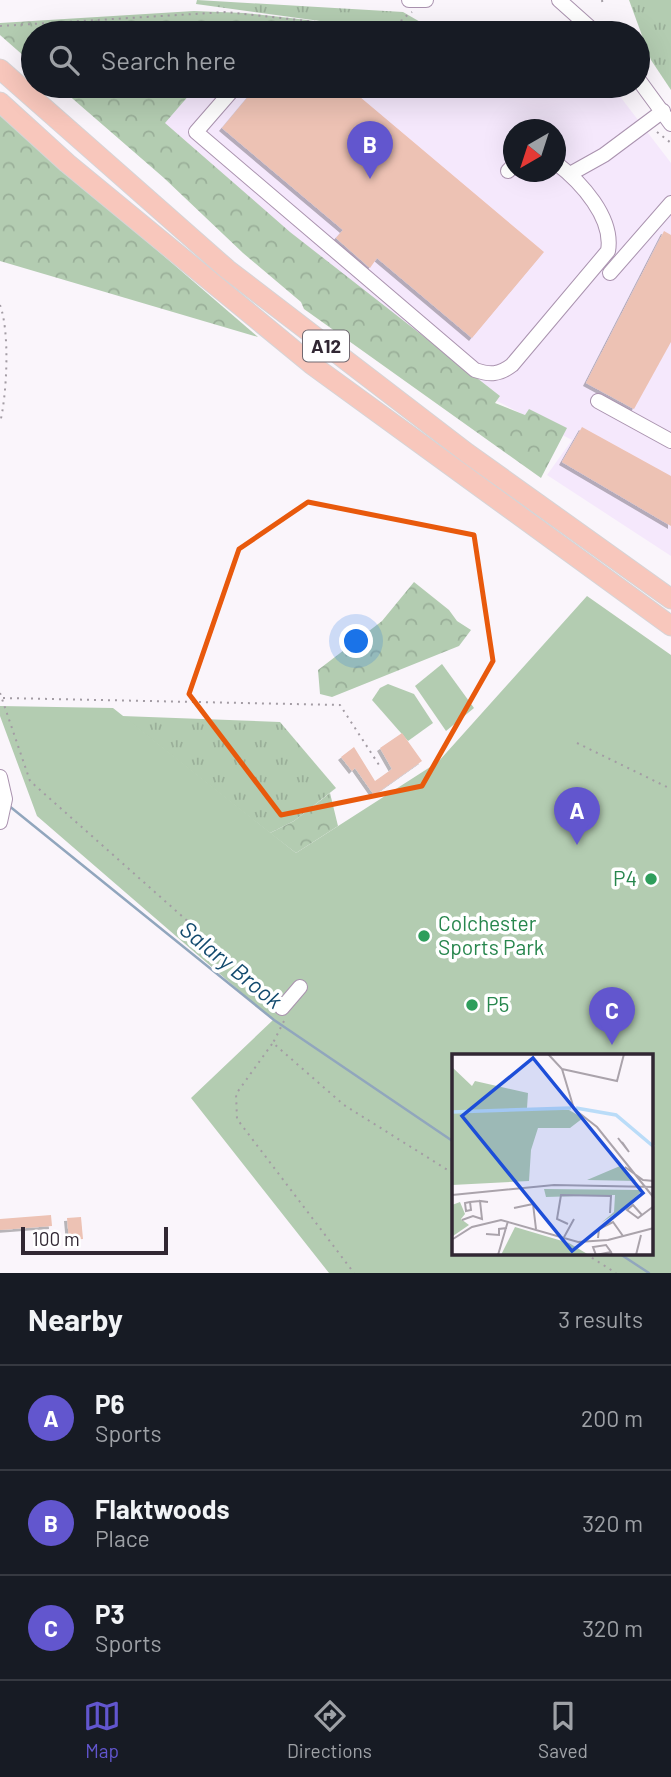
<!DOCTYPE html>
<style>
body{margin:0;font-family:Barlow,sans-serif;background:#242831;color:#f1f3f6}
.compass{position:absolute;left:503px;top:119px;width:63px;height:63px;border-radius:50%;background:#171b24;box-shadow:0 7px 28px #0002;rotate:219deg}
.scale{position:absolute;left:21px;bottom:18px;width:147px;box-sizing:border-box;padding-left:7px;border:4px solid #312733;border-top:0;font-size:19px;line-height:24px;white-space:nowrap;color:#312733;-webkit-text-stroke:5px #fff;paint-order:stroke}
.you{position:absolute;left:357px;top:642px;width:24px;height:24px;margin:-18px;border:5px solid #fff;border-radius:50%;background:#1a73e8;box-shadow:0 0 0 10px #1a73e833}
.badge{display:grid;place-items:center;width:46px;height:46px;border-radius:50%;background:#6256ce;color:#fff;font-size:23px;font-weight:700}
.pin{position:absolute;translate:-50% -58px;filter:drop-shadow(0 2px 4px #0008)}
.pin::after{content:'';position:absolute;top:37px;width:24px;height:21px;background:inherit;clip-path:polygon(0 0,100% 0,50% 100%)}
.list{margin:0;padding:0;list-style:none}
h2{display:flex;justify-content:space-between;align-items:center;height:91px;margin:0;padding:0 28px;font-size:30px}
h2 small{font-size:23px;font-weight:400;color:#9ea1a6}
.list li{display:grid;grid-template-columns:46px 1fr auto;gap:21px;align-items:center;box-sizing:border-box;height:105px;padding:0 28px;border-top:2px solid #363941}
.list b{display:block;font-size:26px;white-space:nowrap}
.list p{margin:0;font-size:23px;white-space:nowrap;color:#9ea1a6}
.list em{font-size:23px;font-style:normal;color:#9ea1a6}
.icon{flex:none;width:38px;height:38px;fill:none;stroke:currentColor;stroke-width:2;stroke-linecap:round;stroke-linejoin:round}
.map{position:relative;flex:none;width:671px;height:1273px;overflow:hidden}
.search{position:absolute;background:#171b24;box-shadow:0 7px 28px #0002;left:21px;right:21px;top:21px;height:77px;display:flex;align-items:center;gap:18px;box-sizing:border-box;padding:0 24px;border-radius:38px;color:#9ea1a6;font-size:26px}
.sheet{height:406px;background:#171b24}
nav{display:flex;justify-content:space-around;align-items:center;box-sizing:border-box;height:98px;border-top:2px solid #363941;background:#171b24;font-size:19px;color:#9ea1a6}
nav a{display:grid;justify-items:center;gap:4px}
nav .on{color:#6256ce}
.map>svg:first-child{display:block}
.industrial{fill:#f5e8fc;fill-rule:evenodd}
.grass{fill:url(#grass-tufts)}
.forest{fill:url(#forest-crowns)}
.pitch{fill:#b3ccb1;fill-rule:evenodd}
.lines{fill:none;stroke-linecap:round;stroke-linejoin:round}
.stream{stroke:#91a6bd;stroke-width:2.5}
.building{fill:#edc2b4;filter:url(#shadow)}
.minor-casing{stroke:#aa93af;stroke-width:16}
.highway-casing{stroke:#d6d4d6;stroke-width:21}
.path{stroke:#a39ca4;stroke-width:2;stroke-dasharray:2 5;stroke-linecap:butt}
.minor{stroke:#fff;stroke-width:14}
.highway{stroke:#f8c7bc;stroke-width:19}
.marked{fill:none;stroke:#e8590c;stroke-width:5;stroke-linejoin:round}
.leisure-dot{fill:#2e9e5b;stroke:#fff;stroke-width:2.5}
.labels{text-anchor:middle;stroke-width:7;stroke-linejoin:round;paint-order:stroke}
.shield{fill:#fff;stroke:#6f6870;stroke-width:2}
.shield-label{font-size:19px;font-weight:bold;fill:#312733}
.leisure-label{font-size:21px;fill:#27864d;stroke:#fff;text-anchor:start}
.water-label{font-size:23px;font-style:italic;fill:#124a6e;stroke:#fff}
.inset-river{fill:none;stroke:#badcf8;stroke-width:3.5}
.inset-road{fill:none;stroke:#aaa3ab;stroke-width:2}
.view{fill:#1d4ed8;fill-opacity:0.15;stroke:#1d4ed8;stroke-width:3.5}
.inset-edge{fill:none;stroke:#312733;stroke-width:3.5}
</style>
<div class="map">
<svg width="671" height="1273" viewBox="0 0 671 1273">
<defs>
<pattern id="grass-tufts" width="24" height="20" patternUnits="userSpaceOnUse" patternTransform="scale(1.75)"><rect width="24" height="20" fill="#b3ccb1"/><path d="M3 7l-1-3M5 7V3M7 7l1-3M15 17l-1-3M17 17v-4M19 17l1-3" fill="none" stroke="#9aaf99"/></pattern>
<pattern id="forest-crowns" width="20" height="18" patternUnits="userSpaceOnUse" patternTransform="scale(1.75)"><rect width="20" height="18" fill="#b3ccb1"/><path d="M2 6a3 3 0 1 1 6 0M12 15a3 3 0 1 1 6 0" fill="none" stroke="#9aaf99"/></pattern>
<filter id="shadow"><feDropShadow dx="-3" dy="3" stdDeviation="0" flood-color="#0004"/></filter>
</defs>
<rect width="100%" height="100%" fill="#faf5fb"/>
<!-- industrial -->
<g class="industrial">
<path d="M526,26L541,33H382Z"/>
<path d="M190,86H612L671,163V556L547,475L572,440L497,401L340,285L154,127ZM514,130H556V172H514Z"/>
</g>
<!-- grass -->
<g class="grass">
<path d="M197,0L403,12L429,27L320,21L196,4Z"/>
<path d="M629,0H671V90L651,60Z"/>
<path d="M122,716L280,722L336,788L294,821L270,833Z"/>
</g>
<!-- forest -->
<g class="forest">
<path d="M194,11L244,13L378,28L377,33H300L251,25L243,33H33V64L0,35V23Z"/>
<path d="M58,86H197L165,123L290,232L500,396L495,403L525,415L529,409L567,428L541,478L304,309L301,302L243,253L164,178Z"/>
<path d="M0,115L258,337L0,261Z"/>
<path d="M414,582L449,610L457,621L471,630L459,646L332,697L320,694L318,670L382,621Z"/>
<path d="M330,793L338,826L296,853L270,833L294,821Z"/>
</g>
<!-- pitch -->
<g class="pitch">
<path d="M587,596L671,655V1273H329L191,1098L273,1020L37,816L0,716V706L113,708L296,853L438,762ZM454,1056H652V1254H454Z"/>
<path d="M442,664L474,708L446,731L415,686Z"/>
<path d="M388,684L414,694L433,723L408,741L372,700L380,688Z"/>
</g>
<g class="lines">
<!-- stream -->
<g class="stream">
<path d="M8,805L274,1020L454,1142"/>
<path d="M620,1254L649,1273"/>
</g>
</g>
<!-- building -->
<g class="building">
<path d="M257,86H347L544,252L472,338L377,258L370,268L336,238L343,230L222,128Z"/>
<path d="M664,231L671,235V342L634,409L586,383Z"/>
<path d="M582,427L671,476V526L562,462Z"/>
<path d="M402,733L422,761L374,795L355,768L352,771L341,757L354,747L375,781L392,769L380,748Z"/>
<path d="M51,1215L52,1226L0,1230V1219Z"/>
<path d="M81,1217L83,1239L69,1240L67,1218Z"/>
</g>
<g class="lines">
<defs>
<g id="minor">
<path d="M409,0H426"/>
<path d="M559,0L596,33"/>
<path d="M638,79L671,124"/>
<path d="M236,86L196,132L475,370C490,375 499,375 512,365L608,251C614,218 581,182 556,163"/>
<path d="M508,171L514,165"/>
<path d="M570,174L604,155L663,111"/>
<path d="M610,273L671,203"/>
<path d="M598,401L671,441"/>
<path d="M0,777L5,799L0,822"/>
<path d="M282,1008L300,987"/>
</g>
<g id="highway">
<path d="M0,69L227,269L467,453L671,599"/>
<path d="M0,102L67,163L311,364L671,626"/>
</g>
</defs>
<!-- minor casing -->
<use href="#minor" class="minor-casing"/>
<!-- highway casing -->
<use href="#highway" class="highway-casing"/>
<!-- path -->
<g class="path">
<path d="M602,0L603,6"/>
<path d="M0,26L226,12L344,25L412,28L525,22L555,33"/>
<path d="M399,28L402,19L412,12"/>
<path d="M657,132L671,143"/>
<path d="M0,305C10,332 7,394 0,423"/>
<path d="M0,693L30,781L274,998"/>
<path d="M3,698L340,705L381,768"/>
<path d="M577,743L671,789"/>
<path d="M284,1021L273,1043L344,1105L454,1174"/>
<path d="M272,1044L236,1094L237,1119L354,1273"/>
<path d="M586,1254L616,1273"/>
</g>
<!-- minor -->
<use href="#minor" class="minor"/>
<!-- highway -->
<use href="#highway" class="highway"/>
</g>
<!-- marked area -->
<path class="marked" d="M308,502L474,535L493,661L422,786L281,815L189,694L239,549Z"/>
<!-- markers -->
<g class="leisure-dot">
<circle cx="651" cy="879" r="7"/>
<circle cx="424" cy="936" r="7"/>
<circle cx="472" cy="1005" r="7"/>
</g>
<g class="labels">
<!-- shield labels -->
<rect class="shield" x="303" y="330.5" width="46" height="31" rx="5"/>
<g class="shield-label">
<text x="326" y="353">A12</text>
</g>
<!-- leisure labels -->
<g class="leisure-label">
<text x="637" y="886" text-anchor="end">P4</text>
<text x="438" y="931">Colchester<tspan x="438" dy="24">Sports Park</tspan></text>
<text x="486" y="1012">P5</text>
</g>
<!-- water labels -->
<g class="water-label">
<text transform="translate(231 965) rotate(39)" y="8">Salary Brook</text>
</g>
</g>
<!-- overview -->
<g transform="translate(452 1054)">
<rect width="201" height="201" fill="#faf5fb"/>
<path d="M8,148L13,160L9,165L17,171L1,182L0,151ZM63,173L117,189L137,201H49Z" fill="#b3ccb1"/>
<path d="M170,112L184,127L135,126L168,112ZM92,135L191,136L170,155L149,169L162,158L163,141L94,143Z" fill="#b3ccb1"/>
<path d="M0,13L20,32L23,27L76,39L75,54L117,56L131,64L118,74H86L79,96L77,127L0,131Z" fill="#b3ccb1"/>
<path class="inset-river" d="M124,54L164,61L202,93M0,58L119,54"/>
<path class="inset-road" d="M96,0L110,15L122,55L145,73L202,144M110,15L165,27L172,0M166,84L177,98L170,88M173,113L191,126L202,127M0,141L102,131L202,133M18,148L19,156L14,157L13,149L18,148L28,147M62,154L81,150L84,175M190,161L181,151L175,156L186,164L202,152M10,166L21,162L30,165L28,147L36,148M116,170L105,165L109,141L159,142L158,159M34,180L47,181V175L55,174M146,184L147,175L161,168L171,182M1,185L20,173L49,166L126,188L156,186L202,174M111,185L122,165M159,198L144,201L141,193L154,191L159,198L160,201M46,201L56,167M172,201H184L189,181"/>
<path class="view" d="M81,4L191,139L120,197L10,62Z"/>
<rect width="201" height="201" class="inset-edge"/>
</g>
</svg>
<svg class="compass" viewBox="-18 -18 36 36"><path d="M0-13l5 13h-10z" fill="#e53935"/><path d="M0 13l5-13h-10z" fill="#9ea1a6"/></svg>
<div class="scale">100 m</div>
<div class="you"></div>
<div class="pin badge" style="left:577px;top:845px">A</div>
<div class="pin badge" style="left:370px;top:179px">B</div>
<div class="pin badge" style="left:612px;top:1045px">C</div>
<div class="search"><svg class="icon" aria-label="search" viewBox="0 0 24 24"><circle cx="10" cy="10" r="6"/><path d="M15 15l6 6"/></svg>Search here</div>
</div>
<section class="sheet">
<h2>Nearby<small>3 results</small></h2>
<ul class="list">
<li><span class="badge">A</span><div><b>P6</b><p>Sports</p></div><em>200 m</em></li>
<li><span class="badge">B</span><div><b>Flaktwoods</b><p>Place</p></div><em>320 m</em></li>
<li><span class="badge">C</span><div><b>P3</b><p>Sports</p></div><em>320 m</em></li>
</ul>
</section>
<nav>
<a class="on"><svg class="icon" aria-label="map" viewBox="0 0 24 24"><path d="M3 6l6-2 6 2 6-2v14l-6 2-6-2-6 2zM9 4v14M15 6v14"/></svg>Map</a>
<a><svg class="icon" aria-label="directions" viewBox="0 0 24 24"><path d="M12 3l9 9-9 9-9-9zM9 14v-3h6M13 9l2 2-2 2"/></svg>Directions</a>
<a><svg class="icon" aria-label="saved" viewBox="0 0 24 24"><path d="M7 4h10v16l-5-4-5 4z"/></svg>Saved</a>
</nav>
